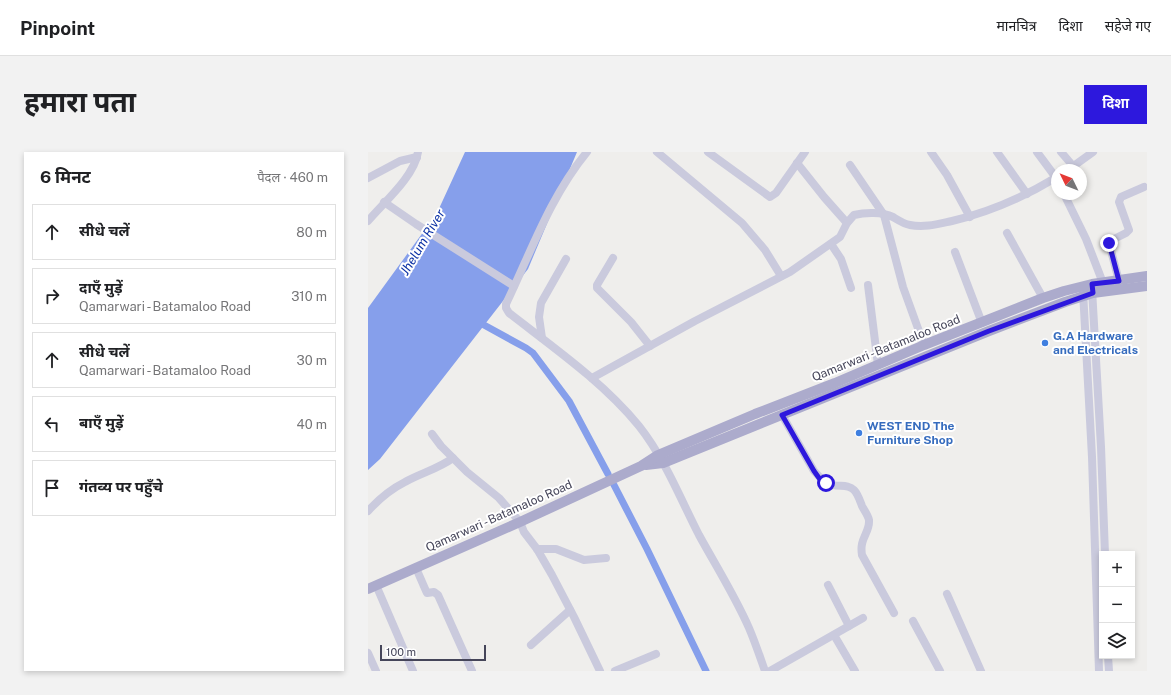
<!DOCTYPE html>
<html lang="hi">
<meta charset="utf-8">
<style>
body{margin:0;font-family:"Public Sans","Noto Sans Devanagari",sans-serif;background:#f2f2f2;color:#202124}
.controls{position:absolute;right:12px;bottom:12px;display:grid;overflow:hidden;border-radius:0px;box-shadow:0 2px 6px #0003}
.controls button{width:36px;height:36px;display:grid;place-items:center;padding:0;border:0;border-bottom:1px solid #e0e0e0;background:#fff;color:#202124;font:20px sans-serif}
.compass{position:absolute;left:683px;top:12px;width:36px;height:36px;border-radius:50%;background:#fff;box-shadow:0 2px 6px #0003;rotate:313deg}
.scale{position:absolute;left:12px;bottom:10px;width:106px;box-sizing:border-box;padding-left:4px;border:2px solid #454559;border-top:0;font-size:11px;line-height:14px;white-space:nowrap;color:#454559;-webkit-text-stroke:3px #fff;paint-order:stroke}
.stop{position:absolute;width:12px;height:12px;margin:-9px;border:3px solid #2d18dd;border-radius:50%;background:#fff}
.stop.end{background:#2d18dd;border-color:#fff;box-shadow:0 1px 4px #0008}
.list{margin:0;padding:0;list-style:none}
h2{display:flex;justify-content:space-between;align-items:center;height:52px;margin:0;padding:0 16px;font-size:17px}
h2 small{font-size:13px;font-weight:400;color:#757577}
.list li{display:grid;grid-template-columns:26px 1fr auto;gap:12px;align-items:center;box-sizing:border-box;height:56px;margin:0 8px 8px;padding:0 8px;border:1px solid #e0e0e0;border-radius:0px}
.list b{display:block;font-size:15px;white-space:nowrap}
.list p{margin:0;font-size:13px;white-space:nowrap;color:#757577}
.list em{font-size:13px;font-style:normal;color:#757577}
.icon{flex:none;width:22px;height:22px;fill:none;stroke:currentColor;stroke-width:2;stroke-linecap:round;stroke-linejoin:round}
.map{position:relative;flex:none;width:779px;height:519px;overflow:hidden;border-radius:0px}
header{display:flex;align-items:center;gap:24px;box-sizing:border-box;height:56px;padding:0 20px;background:#fff;border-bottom:1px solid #e0e0e0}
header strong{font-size:19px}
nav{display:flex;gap:22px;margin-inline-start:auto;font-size:14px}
.intro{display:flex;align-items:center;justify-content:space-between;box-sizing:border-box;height:96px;padding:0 24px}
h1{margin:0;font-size:28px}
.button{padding:10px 18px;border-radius:0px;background:#2d18dd;color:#fff;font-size:14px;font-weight:700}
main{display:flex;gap:24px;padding:0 24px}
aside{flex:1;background:#fff;border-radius:0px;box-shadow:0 2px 6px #0003}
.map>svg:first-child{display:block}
.water{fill:#869feb}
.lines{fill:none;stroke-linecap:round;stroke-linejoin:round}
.canal{stroke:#869feb;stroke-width:7}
.minor{stroke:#cacadd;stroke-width:8}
.major{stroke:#acabcc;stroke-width:10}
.route{stroke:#2d18dd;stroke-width:5}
.shop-dot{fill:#3f7fe0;stroke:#fff;stroke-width:1.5}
.labels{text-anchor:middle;stroke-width:4;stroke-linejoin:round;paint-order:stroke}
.shop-label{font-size:12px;font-weight:bold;fill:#366cbe;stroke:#fff;text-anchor:start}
.street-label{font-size:12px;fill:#454559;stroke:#fff}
.water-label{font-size:13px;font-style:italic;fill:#0c32a5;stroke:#fff}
</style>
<header>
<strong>Pinpoint</strong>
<nav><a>मानचित्र</a><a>दिशा</a><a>सहेजे गए</a></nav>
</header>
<div class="intro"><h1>हमारा पता</h1><a class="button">दिशा</a></div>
<main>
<aside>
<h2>6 मिनट<small>पैदल · 460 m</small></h2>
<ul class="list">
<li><svg class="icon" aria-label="ahead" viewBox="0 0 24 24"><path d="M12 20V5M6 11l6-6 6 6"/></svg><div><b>सीधे चलें</b></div><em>80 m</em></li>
<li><svg class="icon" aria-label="right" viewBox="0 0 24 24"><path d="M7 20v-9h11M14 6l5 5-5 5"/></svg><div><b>दाएँ मुड़ें</b><p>Qamarwari - Batamaloo Road</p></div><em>310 m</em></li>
<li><svg class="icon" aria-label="ahead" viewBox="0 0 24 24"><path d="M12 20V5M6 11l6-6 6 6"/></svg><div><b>सीधे चलें</b><p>Qamarwari - Batamaloo Road</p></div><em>30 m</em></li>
<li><svg class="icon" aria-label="left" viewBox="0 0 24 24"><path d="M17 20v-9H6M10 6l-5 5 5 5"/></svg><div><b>बाएँ मुड़ें</b></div><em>40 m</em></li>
<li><svg class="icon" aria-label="arrive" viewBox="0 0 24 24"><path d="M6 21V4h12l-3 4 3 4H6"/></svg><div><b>गंतव्य पर पहुँचे</b></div></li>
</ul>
</aside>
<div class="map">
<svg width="779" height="519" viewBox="0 0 779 519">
<rect width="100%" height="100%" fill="#efeeec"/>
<!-- water -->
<path class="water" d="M97,0H209L160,117L12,307L0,318V156L69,61Z"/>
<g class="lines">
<!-- canal -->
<g class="canal">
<path d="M116,173L158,196L165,201L201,249L240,322"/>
<path d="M246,333L279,397L338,519"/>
</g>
<!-- minor -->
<g class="minor">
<path d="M219,0C182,45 163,100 138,152V156L141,161C186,196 235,230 271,274C297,307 312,346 331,383C348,414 367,444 381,476C387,490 392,505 397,519"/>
<path d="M289,0L374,71L397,98L413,124"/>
<path d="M340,0L402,45L408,41L437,0"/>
<path d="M563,0L579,23L602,65"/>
<path d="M629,0L659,42"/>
<path d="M669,0L689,27"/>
<path d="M693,0L705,14"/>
<path d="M429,11L456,45L479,71"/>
<path d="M482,13L516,63L535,135L556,193"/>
<path d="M700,18L725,0"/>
<path d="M0,26L32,9L49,5"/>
<path d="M696,42L718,87L735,131"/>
<path d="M16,50L48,72L146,134"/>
<path d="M0,69C16,50 46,25 50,0"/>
<path d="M639,81L675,146"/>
<path d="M463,92L473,107L483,136"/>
<path d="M587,100L614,171"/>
<path d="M245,106L229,133V136L263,170L282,194"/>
<path d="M751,129L741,91L742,89L758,81L761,78L751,50L753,45L776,35"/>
<path d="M500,133L510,213"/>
<path d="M724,137L733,295L737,402"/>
<path d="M715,139L724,305L731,519"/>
<path d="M174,186L171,165L173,151L198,107"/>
<path d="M224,226L327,169L422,120L472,85L479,71L486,63C498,60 514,60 525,65C530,68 536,72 542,73C556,76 570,72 584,69C622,60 656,45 689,25"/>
<path d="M414,263L446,319C451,325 457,331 465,333C472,335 480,332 486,338C490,342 492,349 494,354C496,358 500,363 501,368C502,381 491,386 494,403L526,461"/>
<path d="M64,282L73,294L99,320L131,346L152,370L156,380L169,397L184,423L206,465L232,519"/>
<path d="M0,359C11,347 23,337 37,330C53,321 70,317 85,306"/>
<path d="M169,397H188L216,408L238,406"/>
<path d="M48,416L58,439L59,441L66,440L70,443L104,519"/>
<path d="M8,433L45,519"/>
<path d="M460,433L481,474"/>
<path d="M579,442L613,519"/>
<path d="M545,469L572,519"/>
<path d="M466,483L487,519"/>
<path d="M163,493L202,458"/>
<path d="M0,501L8,519"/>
<path d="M740,504L741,519"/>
<path d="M247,519L288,502"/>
<path d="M402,519L495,466"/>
</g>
<!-- major -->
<g class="major">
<path d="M278,313L295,311L621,179L697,150L725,141L779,134"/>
<path d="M0,437L152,370L273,314L290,303L387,262L467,231L556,193L675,146L696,139L724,132L779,124"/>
</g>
</g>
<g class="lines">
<!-- route -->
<path class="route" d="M458,331L451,326L446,319L414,263L621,179L725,141L724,132L751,129L741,91"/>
</g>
<!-- markers -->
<g class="shop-dot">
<circle cx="677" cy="191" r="4"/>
<circle cx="491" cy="281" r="4"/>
</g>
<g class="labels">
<!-- shop labels -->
<g class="shop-label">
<text x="685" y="188">G.A Hardware<tspan x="685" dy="14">and Electricals</tspan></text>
<text x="499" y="278">WEST END The<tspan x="499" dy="14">Furniture Shop</tspan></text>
</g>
<!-- street labels -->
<g class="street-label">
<text transform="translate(518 196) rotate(-22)" y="4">Qamarwari - Batamaloo Road</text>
<text transform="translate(131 364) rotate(-24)" y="4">Qamarwari - Batamaloo Road</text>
</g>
<!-- water labels -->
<g class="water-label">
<text transform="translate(54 90) rotate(-59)" y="5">Jhelum River</text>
</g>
</g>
</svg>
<div class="controls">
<button>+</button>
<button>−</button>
<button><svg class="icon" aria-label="layers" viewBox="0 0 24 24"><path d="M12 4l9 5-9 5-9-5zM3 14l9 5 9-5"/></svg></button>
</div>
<svg class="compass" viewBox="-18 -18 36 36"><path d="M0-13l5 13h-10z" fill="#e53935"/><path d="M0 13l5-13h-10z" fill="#757577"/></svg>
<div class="scale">100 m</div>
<div class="stop" style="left:458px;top:331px"></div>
<div class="stop end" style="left:741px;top:91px"></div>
</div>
</main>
